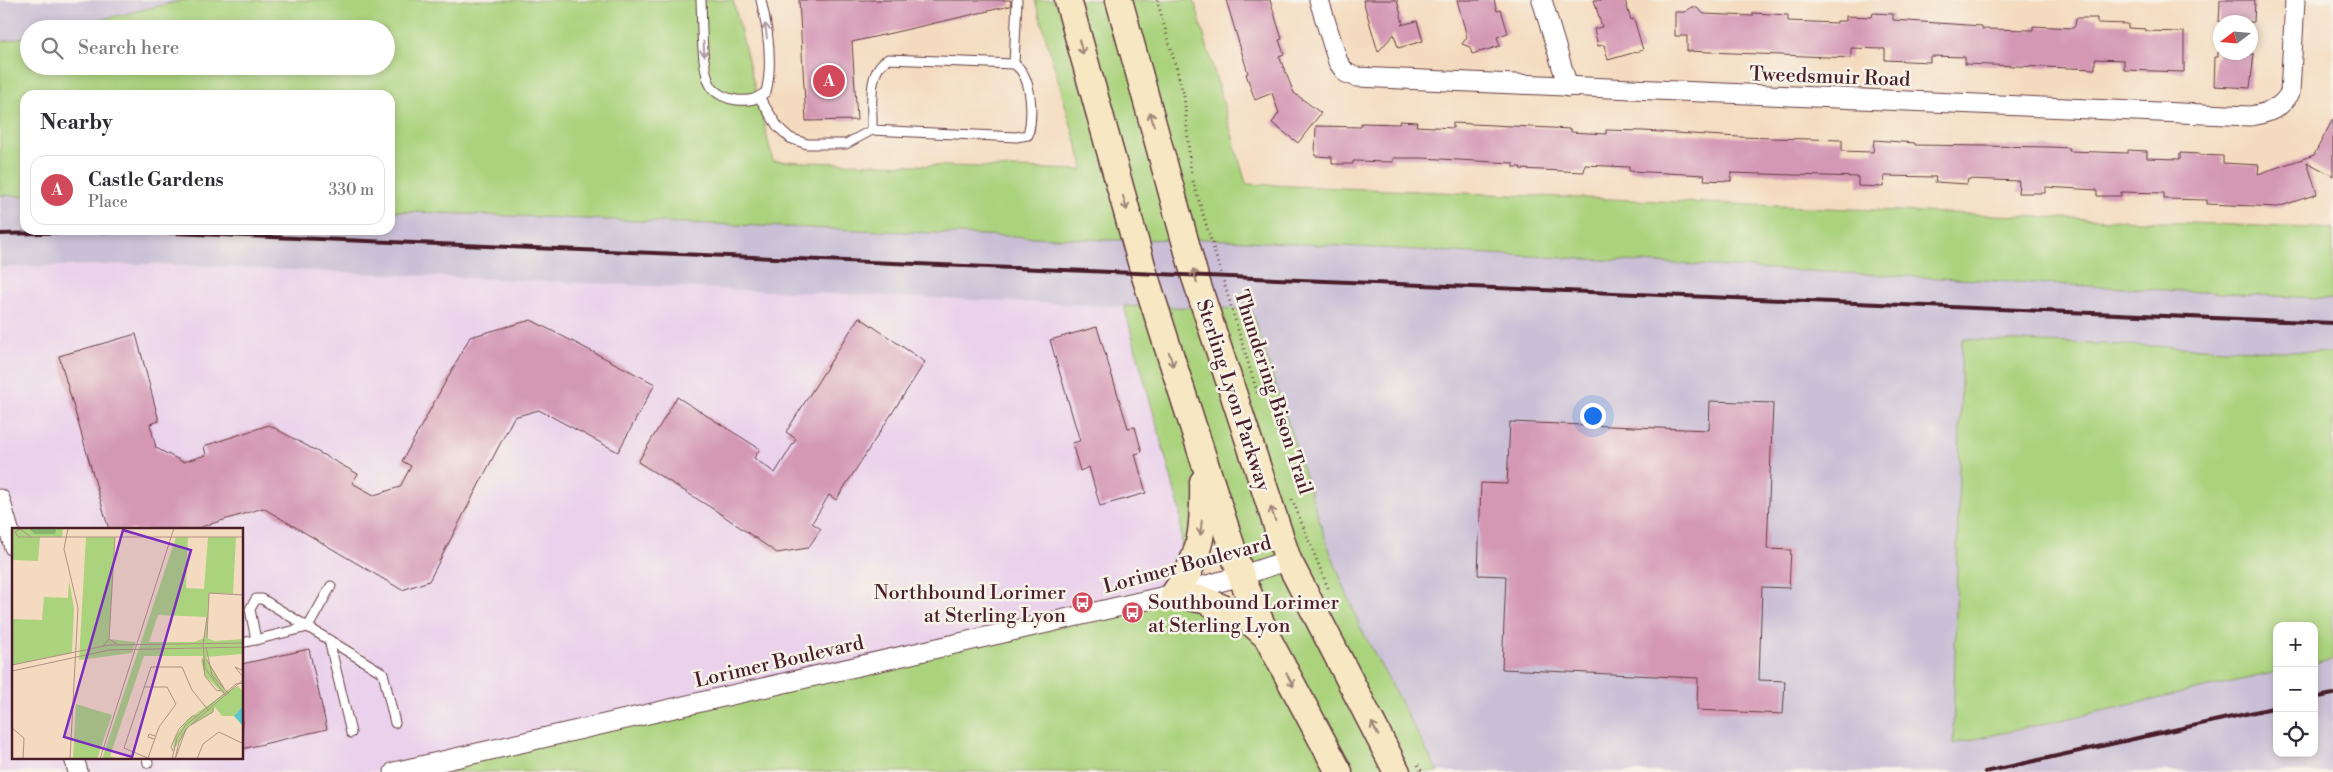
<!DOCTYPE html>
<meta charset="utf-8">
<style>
body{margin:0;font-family:"Libre Bodoni",serif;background:#f7f7f7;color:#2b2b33}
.controls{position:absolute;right:15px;bottom:15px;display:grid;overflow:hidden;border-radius:10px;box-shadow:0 2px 8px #0003}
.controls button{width:45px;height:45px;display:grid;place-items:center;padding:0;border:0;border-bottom:1px solid #e1e1e2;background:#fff;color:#2b2b33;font:25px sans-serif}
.compass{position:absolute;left:2213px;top:15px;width:45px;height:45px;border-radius:50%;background:#fff;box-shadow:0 2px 8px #0003;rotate:254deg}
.you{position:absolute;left:1592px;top:415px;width:18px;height:18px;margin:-12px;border:4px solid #fff;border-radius:50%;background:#1a73e8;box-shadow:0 0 0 8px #1a73e833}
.badge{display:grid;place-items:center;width:32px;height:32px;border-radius:50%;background:#d1495b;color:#fff;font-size:16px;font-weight:700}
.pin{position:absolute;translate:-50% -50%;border:2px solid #fff;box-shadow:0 1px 5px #0006}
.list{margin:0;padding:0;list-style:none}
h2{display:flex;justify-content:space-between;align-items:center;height:65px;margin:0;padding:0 20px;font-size:21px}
h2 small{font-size:16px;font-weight:400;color:#7c7c81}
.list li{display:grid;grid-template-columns:32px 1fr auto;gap:15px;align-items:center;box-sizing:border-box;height:70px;margin:0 10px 10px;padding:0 10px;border:1px solid #e1e1e2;border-radius:15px}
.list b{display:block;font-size:19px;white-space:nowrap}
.list p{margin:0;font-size:16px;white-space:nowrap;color:#7c7c81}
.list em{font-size:16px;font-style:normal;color:#7c7c81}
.icon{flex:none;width:28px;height:28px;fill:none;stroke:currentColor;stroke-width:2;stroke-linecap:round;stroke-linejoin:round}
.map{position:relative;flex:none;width:2333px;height:772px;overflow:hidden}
.search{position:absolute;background:#fff;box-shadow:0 2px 8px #0003;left:20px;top:20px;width:375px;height:55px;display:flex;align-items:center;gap:12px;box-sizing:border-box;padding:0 18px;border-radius:28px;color:#7c7c81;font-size:19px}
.panel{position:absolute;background:#fff;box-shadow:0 2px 8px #0003;left:20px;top:90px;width:375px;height:145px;border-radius:15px}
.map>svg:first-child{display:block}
.built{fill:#ead1ec;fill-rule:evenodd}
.industrial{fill:#cabfd6}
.green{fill:#abd37e;stroke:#7a7954;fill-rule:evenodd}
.building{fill:#d498b5}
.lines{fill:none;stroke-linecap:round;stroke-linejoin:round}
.service-casing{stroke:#643b41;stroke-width:11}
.minor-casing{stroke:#643b41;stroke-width:21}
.secondary-casing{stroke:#643b41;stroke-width:29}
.path{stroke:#643b41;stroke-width:3;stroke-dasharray:1 4;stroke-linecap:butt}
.service{stroke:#fff;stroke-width:9}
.minor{stroke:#fff;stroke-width:19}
.secondary{stroke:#f7e8c3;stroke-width:26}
.rail{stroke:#4a1f2b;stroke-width:4}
.oneway{stroke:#ae9aa0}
.oneway2{stroke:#a08477}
.labels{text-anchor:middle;stroke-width:5;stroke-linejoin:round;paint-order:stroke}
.street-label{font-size:20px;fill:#4a1f2b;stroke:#f7f3e8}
.poi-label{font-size:20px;fill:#4a1f2b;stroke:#f7f3e8;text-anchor:end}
.inset-road{fill:none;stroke:#b09084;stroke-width:1}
.view{fill:#7b2cbf;fill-opacity:0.15;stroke:#7b2cbf;stroke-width:2.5}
.inset-edge{fill:none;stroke:#4a1f2b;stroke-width:2.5}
</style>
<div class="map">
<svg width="2333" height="772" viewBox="0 0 2333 772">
<rect width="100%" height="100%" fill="#f7f3e8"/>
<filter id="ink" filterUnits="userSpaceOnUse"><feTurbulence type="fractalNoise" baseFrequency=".02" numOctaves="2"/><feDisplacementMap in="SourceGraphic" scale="10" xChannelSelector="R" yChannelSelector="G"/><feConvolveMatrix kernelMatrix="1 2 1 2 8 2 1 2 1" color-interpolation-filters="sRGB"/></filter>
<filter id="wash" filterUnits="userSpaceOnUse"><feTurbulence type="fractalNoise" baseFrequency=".0096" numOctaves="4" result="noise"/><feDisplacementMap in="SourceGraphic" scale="20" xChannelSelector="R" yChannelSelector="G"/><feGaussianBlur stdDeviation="1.12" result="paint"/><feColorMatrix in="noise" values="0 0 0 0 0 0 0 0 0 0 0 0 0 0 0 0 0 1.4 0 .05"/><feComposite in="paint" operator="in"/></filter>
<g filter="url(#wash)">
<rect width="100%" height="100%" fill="#f4dbbf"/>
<!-- built -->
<path class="built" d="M156,264L1124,306L1180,510L1182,550L1174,594L394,772H0V267ZM14,530H242V758H14Z"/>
<!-- industrial -->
<g class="industrial">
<path d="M0,0H185L60,29H29V36L0,42Z"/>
<path d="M0,195L25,196V230H390V211L1135,239H1210L2333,299V353L1963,339L1953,743L2277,672V753H2314V664L2333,659V772H1438L1359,625L1326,541L1205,307L1155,308L156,264L0,267Z"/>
</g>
<!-- green -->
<g class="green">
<path d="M185,0H733L773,161L1084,170L1035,0H1194L1246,184L2333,229V299L1210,239L1107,240L390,211V95H25V196L0,195V42L29,36V66H386V29H60Z"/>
<path d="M1124,306L1251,309L1326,541L1359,625L1438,772H394L1174,594L1182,550L1180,510ZM1203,464L1246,618L1175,594Z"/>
<path d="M1962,339L2333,353V659L2314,664V626H2277V672L1953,744Z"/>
</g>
<g id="blocks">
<!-- building -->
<g class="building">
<path d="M799,0H1010L1011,3L1010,6L852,42L857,120L806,121Z"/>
<path d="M1226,0H1270L1282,39L1279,40L1284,54L1279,56L1294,93L1321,113L1298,143L1272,123L1279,113L1272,93L1255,100L1246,74L1248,73Z"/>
<path d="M1363,0H1397L1403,23L1401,25L1417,21L1423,41L1398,48L1394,34L1378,52Z"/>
<path d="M1457,0H1494L1497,11L1501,10L1508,33L1497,37L1500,46L1472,54L1470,47L1462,44L1467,37Z"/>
<path d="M1594,0H1625L1631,20L1634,19L1643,50L1608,60L1604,45L1598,46L1594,29L1602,27Z"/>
<path d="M2220,0H2255L2254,22H2219Z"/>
<path d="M1692,7L1697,8L1704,14L1753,16V13L1788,15V21L1837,23V21H1846V16L1872,17L1873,13L1893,14V20L1982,26V29L2033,30V26L2073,28L2075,26L2076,18H2097V23L2128,24V28L2146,29V31L2184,32V72L2124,70V60L2095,59V69L1965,64V57L1930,56V62L1885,60V49L1851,48V58L1687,51V36H1675V12H1685Z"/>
<path d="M2218,52L2254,54L2250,88L2214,86L2215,57H2218Z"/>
<path d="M2333,119V176L2307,162L2317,194L2278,207L2207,204V200L2164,199V193L2121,192V196H2097V190L2045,187V193H2018L2019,181L1968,179L1967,184L1935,182L1936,177L1884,176L1883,187L1858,186V177L1731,173V181L1704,180L1705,175L1629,171V167L1585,165L1584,172L1520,169L1521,167H1513V163L1422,158H1393V162L1353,161V164H1332V157L1315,156L1316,126L1361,127V123L1399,124L1400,121L1417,122L1416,126L1453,128V123L1571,129V132L1606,134V130L1644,131L1739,137L1842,140V151L1873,152L1874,140L1915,143V145L2050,147L2070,148L2069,151L2128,153V150L2147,151V158L2180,159V153L2199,154V155L2223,156V163L2259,165L2258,174L2314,155Z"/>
<path d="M859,317L925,362L836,500L829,495L812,523L821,529L808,548L777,553L718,512L638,462L677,397L760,449L754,458L775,473L796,439L786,432Z"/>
<path d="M531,320L655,384L618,452L539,410L514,417L429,581L402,590L263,508L191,530H109L59,356L136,334L159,421L150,424L156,448L183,462L206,455L204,446L269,425L358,474L352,483L374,495L400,487L411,466L402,461L470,337Z"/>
<path d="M1097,327L1128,428L1135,427L1142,452L1135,454L1146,493L1100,506L1089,467L1080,471L1072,443L1080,441L1050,340Z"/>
<path d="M1710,401L1773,403L1767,549L1791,550L1789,588L1762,587L1759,680L1785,681L1783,714L1697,710L1698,678L1502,669L1506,576L1478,575L1481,483L1507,484L1510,422L1709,430Z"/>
<path d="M309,649L327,729L242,749V664Z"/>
</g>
</g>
</g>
<g filter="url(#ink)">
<use href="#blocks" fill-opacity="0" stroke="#643b41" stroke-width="1"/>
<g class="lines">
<defs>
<g id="service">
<path d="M701,0C702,20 701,70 711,86C716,94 727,99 737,100C752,101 754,100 766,92C773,64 768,29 761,0"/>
<path d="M1014,64L1017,0"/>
<path d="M759,97L778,127L790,138L807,144H846L872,130L1016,137L1028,135C1033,116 1033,76 1014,64L888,59C866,71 873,108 872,130"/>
<path d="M256,640L250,609L256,599H262L383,673L395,723"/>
<path d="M329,640L351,733"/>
<path d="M242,643L308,627L331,586"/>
<path d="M147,758L148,763"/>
</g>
<g id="minor">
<path d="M1319,0L1338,62L1346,73L1357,77L2250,116C2269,113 2280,109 2290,93L2295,0"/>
<path d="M1542,0L1568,87"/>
<path d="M0,499L14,547"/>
<path d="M74,758L78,772"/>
<path d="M394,772L1174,594L1241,576L1288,560"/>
</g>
<g id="secondary">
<path d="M1068,0L1144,273L1241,576L1267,637L1339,772"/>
<path d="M1119,0L1195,277L1288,560L1397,772"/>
<path d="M1203,482C1204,528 1202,557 1174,594L1204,600L1246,618L1265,635"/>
</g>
</defs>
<!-- service casing -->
<use href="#service" class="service-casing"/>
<!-- minor casing -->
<use href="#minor" class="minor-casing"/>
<!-- secondary casing -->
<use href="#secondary" class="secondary-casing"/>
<!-- path -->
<g class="path">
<path d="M1157,0L1184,95L1191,175"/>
<path d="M1193,181L1258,395"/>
<path d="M1292,499L1328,588"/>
<path d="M1418,765L1422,772"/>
</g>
<!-- service -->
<use href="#service" class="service"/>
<!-- minor -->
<use href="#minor" class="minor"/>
<!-- secondary -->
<use href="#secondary" class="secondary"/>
<!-- rail -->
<g class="rail">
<path d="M0,234L127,231L2333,323"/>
<path d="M2314,698L2333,694"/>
<path d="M1985,772L2277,707"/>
</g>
</g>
<!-- one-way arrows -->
<defs><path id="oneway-shaft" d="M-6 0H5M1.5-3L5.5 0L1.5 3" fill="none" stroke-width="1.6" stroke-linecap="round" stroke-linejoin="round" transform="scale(1.25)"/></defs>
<g class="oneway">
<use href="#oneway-shaft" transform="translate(766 31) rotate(-97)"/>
<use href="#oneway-shaft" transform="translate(704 49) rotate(86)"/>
</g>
<g class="oneway2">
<use href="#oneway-shaft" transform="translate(1081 47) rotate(74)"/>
<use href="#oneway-shaft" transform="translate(1152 119) rotate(-105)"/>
<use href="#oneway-shaft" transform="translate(1125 203) rotate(74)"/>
<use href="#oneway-shaft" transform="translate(1195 276) rotate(-106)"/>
<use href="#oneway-shaft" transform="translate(1171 359) rotate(73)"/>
<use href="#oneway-shaft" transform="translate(1273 514) rotate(-108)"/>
<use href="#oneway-shaft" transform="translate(1201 528) rotate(96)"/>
<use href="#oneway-shaft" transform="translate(1290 680) rotate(62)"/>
<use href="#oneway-shaft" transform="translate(1375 729) rotate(-117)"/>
</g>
</g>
<!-- icons -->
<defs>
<symbol id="bus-disc" viewBox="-11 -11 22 22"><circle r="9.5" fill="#d1495b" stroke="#f7f3e8"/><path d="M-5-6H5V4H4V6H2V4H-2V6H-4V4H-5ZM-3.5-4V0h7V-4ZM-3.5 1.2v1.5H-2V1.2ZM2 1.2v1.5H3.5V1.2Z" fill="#fff"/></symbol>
</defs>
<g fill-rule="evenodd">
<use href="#bus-disc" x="1070" y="590" width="25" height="25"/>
<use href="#bus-disc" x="1120" y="600" width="25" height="25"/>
</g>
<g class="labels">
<!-- street labels -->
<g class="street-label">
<text transform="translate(1830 76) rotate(2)" y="7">Tweedsmuir Road</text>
<text transform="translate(1274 392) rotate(72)" y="7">Thundering Bison Trail</text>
<text transform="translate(1234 395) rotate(72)" y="7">Sterling Lyon Parkway</text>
<text transform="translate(1187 564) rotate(-15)" y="7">Lorimer Boulevard</text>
<text transform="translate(779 661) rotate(-13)" y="7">Lorimer Boulevard</text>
</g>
<!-- poi labels -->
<g class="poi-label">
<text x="1066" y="599">Northbound Lorimer<tspan x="1066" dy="23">at Sterling Lyon</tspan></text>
<text x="1148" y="609" text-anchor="start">Southbound Lorimer<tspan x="1148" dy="23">at Sterling Lyon</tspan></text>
</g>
</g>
<!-- overview -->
<g transform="translate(12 528)">
<rect width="231" height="231" fill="#f4dbbf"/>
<path d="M0,0H51L50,9H28L26,33L0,32ZM74,9H103L97,111L124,114L120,125L67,132ZM164,9H176L174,60L192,61L196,9H224L221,66L197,65L195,110L202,113L231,111V126L194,129L214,164L226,158L231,164V178L222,188H210L203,179L201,184L178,197L161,223L162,211L175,192L212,166L193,148L189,133L191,128H132L98,228L106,231H90ZM146,87L195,89L192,110L182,114H137ZM57,52L62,80L60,125L0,137V91L30,92L32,69L56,70ZM64,176L100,187L85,231H61Z" fill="#abd37e" fill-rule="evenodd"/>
<path d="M16,0H43L44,3L43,6H23Z" fill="#88b56d"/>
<path d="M231,178V198L222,188Z" fill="#59c6cf"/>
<path class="inset-road" d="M56,0L52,21L66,80L58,231M19,9L8,1L3,4L6,9H232M195,89L191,117L193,140L214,168M195,110L197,65L232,67M97,111L103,9M91,118L97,111L105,116M194,119L200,147L217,166M191,131L193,148L204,162L209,163M194,131L212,160M0,137L97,117L232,115M0,143L97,122L232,119M232,143L223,139L232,150M132,159H155L164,176L147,199L136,230M179,197L201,184V180M0,200L12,210L11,231M142,211L136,209L137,206L143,208M161,223L159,219L167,201L180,188H185M164,229L174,201M88,231L162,0M138,231L112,220L139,139H170L180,162L197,183M160,231L165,210L173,198L224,156L232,155M163,231L167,214L174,201L232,151M185,231L191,216L207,204L232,216"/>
<path class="view" d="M111,2L179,22L120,229L52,209Z"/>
<rect width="231" height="231" class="inset-edge"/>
</g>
</svg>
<div class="controls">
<button>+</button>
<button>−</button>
<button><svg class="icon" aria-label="locate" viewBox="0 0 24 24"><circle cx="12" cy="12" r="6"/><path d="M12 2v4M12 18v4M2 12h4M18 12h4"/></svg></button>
</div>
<svg class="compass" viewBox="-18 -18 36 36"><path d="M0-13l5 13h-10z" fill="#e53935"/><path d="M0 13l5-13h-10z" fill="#7c7c81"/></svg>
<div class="you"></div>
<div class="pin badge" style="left:829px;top:81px">A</div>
<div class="search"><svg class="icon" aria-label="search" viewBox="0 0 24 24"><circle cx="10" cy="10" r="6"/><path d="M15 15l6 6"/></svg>Search here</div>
<section class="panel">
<h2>Nearby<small></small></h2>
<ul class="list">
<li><span class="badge">A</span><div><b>Castle Gardens</b><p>Place</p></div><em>330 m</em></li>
</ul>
</section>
</div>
